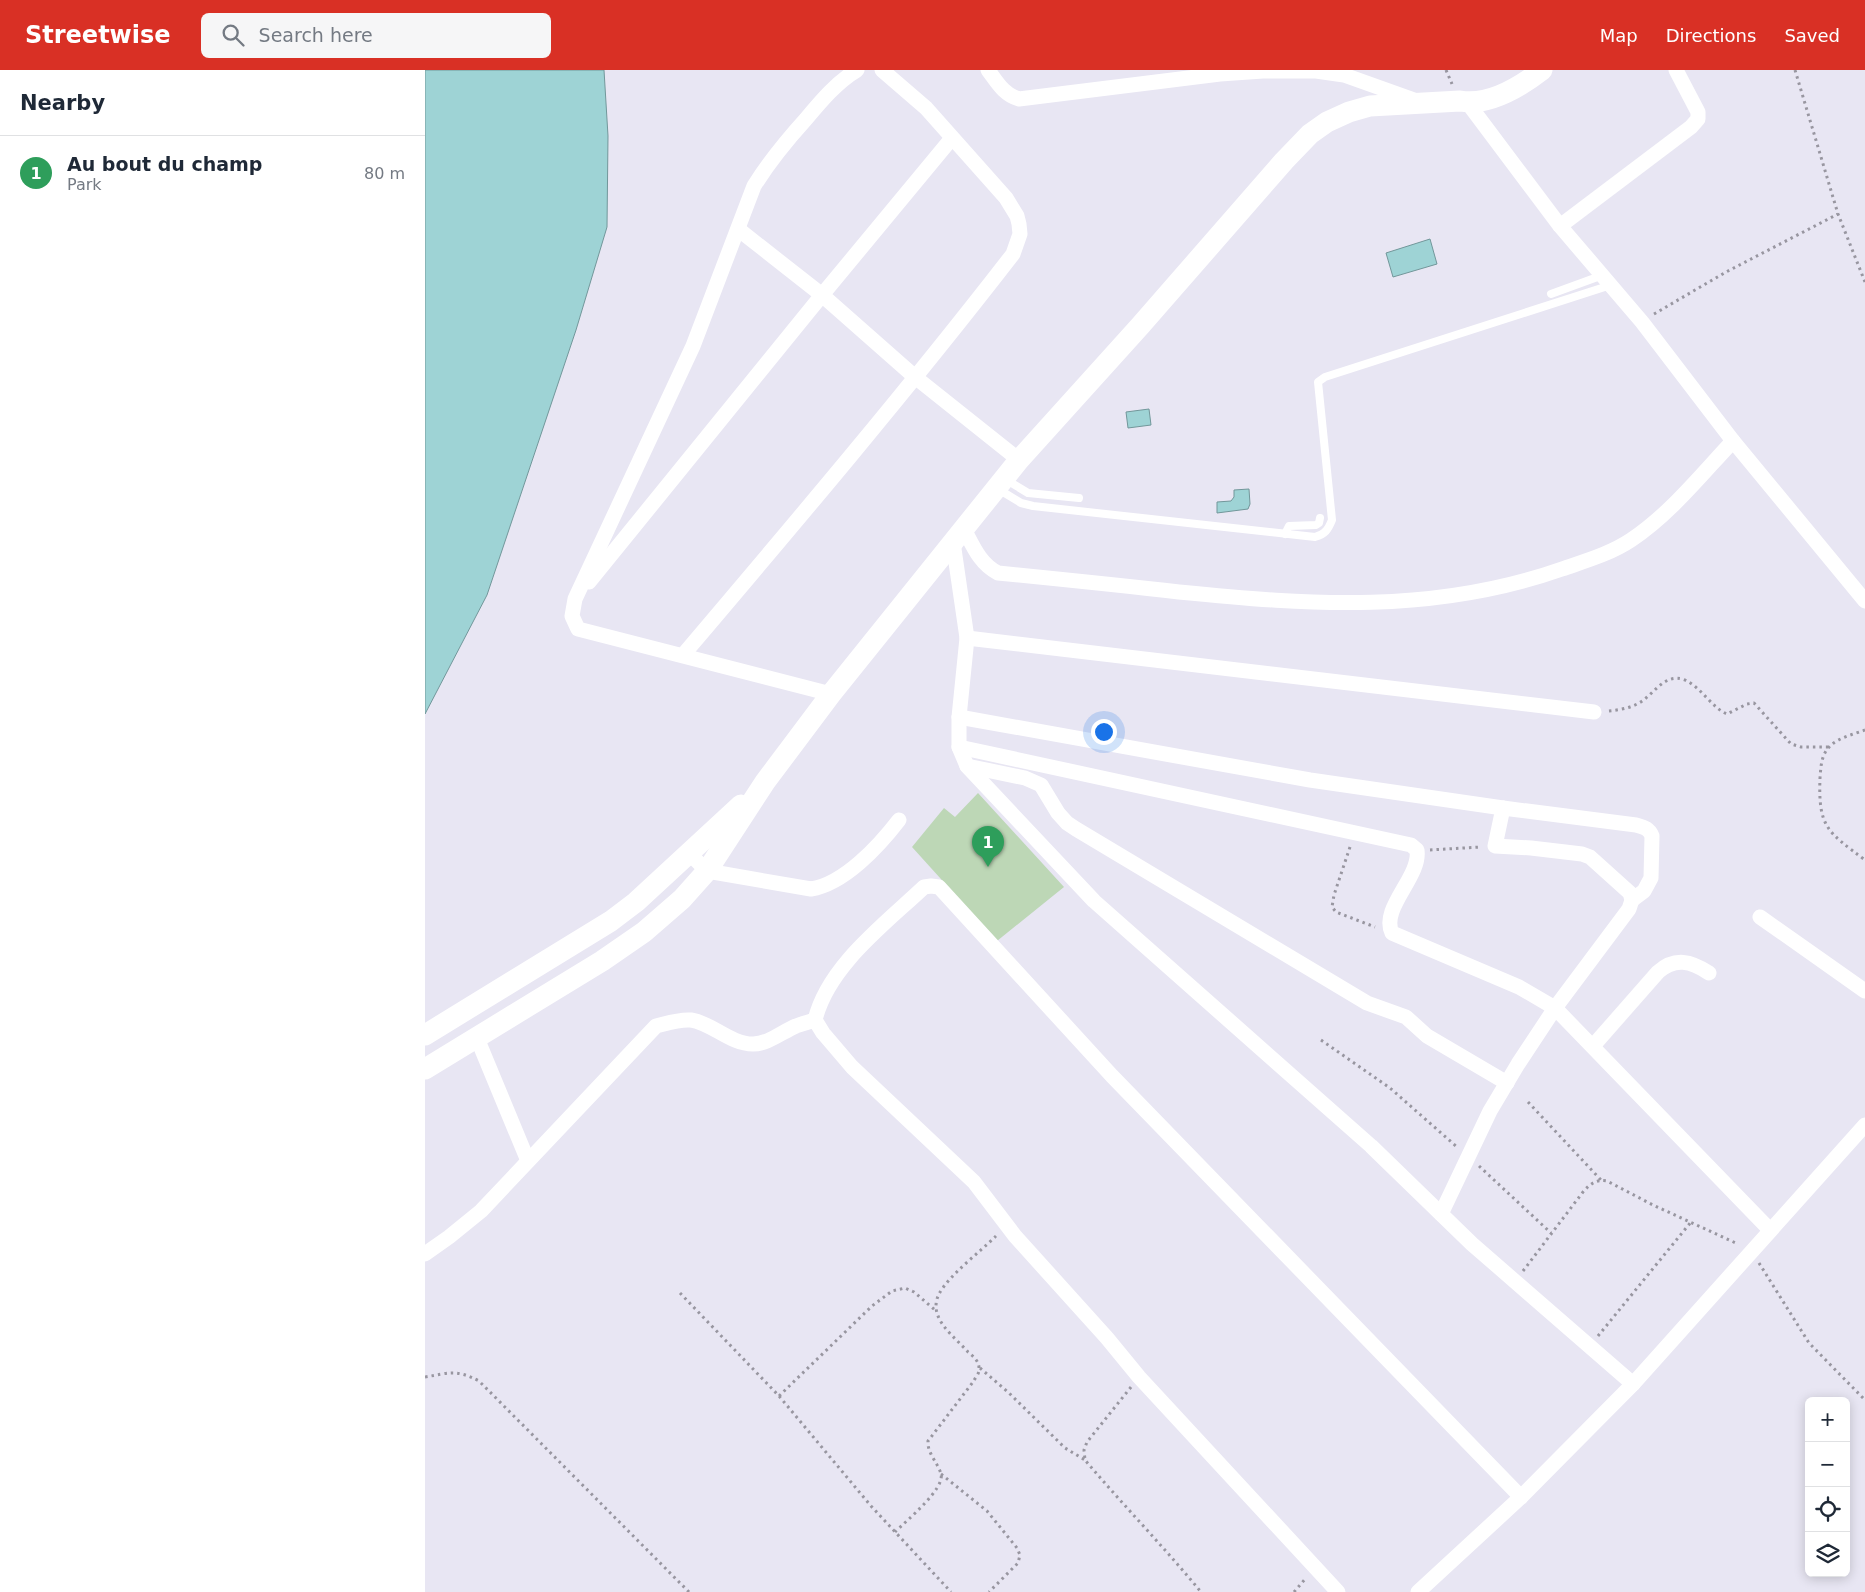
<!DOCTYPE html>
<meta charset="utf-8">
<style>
body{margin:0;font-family:"DejaVu Sans",sans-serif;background:#f6f6f7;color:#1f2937}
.controls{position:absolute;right:15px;bottom:15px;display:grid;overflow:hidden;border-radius:8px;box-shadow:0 2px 12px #0003}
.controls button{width:45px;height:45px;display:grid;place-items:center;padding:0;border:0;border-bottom:1px solid #e0e1e3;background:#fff;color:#1f2937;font:25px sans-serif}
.you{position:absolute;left:678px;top:661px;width:18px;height:18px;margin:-12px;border:4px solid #fff;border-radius:50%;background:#1a73e8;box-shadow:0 0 0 8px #1a73e833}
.badge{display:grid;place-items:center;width:32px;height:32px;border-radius:50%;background:#d93025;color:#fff;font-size:16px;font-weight:700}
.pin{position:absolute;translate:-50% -41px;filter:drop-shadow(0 1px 2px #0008)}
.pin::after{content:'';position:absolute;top:26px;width:18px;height:15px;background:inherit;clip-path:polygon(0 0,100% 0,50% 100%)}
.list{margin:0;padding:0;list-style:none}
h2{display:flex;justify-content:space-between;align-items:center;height:65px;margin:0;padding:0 20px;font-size:21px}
h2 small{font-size:16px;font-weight:400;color:#747a83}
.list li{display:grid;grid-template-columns:32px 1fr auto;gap:15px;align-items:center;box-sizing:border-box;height:75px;padding:0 20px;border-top:1px solid #e0e1e3}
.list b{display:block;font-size:19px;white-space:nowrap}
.list p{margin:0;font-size:16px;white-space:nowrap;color:#747a83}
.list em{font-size:16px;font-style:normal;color:#747a83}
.icon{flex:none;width:28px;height:28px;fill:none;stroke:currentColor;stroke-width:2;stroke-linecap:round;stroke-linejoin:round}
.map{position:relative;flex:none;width:1440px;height:1522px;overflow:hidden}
header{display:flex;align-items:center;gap:30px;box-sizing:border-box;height:70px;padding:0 25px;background:#d93025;color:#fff}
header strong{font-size:24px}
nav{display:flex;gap:28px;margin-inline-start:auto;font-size:18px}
.search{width:350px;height:45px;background:#f6f6f7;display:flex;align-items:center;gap:12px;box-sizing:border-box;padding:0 18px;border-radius:8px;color:#747a83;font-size:19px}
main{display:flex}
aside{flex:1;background:#fff}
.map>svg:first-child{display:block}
.green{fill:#bdd7b6}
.water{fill:#9ed3d5;stroke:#72979a}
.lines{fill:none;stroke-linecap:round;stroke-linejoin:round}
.path{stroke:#9896a0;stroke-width:3;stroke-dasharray:2.5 4;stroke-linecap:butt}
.lane{stroke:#fff;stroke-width:8}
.street{stroke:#fff;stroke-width:15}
.secondary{stroke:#fff;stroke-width:21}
</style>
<header>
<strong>Streetwise</strong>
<div class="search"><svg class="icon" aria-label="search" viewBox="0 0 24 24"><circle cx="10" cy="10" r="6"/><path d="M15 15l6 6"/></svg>Search here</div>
<nav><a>Map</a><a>Directions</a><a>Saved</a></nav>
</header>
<main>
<aside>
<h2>Nearby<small></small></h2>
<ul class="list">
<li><span class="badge" style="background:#2e9e5b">1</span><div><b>Au bout du champ</b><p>Park</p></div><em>80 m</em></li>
</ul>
</aside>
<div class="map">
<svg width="1440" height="1522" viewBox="0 0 1440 1522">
<rect width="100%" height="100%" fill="#e8e6f3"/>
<!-- green -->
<path class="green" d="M553,723L639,817L572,871L487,777L519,738L530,747Z"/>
<!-- water -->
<g class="water">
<path d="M0,0H179L183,66L182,157L151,260L62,525L0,644Z"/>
<path d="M1005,169L1012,194L968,207L961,183Z"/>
<path d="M724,339L726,355L703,358L701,342Z"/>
<path d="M824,419L825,434L823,439L792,443V432L806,431L809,427V420Z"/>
</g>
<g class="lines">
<!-- path -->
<g class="path">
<path d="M1021,0L1027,14"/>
<path d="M1370,0L1413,144L1440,212"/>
<path d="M1229,244L1301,202L1413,144"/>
<path d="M1184,641C1194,640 1205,638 1214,633C1229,625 1239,602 1260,610C1277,618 1287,638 1302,644L1322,634L1329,633L1366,674L1376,677H1404"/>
<path d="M1440,660C1429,664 1413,668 1405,676C1396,685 1396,696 1395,708C1393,758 1403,762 1440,790"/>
<path d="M925,777L909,825L907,837L911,842L950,857"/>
<path d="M1005,780L1056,777"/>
<path d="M896,970L965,1018L1032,1077"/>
<path d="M1103,1032L1176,1110"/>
<path d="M1054,1096L1126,1163"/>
<path d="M1334,1193L1384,1273L1440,1330"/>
<path d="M1098,1201L1158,1122C1165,1114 1171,1109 1182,1111L1228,1135L1313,1174"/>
<path d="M255,1223L354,1326L446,1436L526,1522"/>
<path d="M1173,1266L1266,1152"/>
<path d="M555,1298L584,1323L640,1378L660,1390"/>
<path d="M0,1307C24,1303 31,1299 54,1311L264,1522"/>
<path d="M706,1317L662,1372L659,1380L660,1390C698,1435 739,1477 776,1522"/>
<path d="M354,1326L447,1236L467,1221L480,1218L489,1222L510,1240"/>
<path d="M516,1404L562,1441L592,1478L595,1485L593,1493L564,1522"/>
<path d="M470,1462C481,1451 520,1419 516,1404C513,1393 502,1383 503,1371L548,1312C550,1308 555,1303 554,1298C554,1291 548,1286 543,1282C529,1266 502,1248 514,1224C524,1205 555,1182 571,1166"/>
<path d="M869,1522L881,1508"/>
</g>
<!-- lane -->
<g class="lane">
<path d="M1126,224L1178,205"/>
<path d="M580,409L603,423L654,428"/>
<path d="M573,419L596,433L608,436L890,467C900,464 903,460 907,450L893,312L900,307L1186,215"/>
<path d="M860,464L864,456L891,455L894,453L895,448"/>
</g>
<!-- street -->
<g class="street">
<path d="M563,0C572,12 579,25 594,29L795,4L838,1H891L919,5L992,31"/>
<path d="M1042,32L1135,156L1217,252L1308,371L1440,531"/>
<path d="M1135,156L1266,57L1273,49V42L1251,0"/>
<path d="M313,159L397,225L490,307L594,390"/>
<path d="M539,459C548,476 555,494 573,503C633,509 693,515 754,522C885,535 1009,544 1137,499C1160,491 1185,484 1206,470C1245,444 1276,405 1308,371"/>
<path d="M528,472L542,568L534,647V677L542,696L669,831L946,1076L1047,1174L1208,1314"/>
<path d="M164,512L397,225L527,68"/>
<path d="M542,568L1169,642"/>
<path d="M258,585C370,453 482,321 588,184L595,164L594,154L592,146L581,128L501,38L457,0"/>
<path d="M406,624L153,559L147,546L150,529L268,276L329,116C344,92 362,70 381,49C396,31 412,12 432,0"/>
<path d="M534,647L885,710L1078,738L1070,776L1106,778L1157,784L1165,787L1205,823L1207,830L1204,839L1130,938L1093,994L1065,1041L1016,1144"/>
<path d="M534,677L986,775L992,780C996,807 955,838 967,863L1094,917L1130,938L1345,1160"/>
<path d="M542,696L600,708L616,715L633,743L642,753L651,759L942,933L981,947L1002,966L1082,1013"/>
<path d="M1078,738L1211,755C1218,757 1224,758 1227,766L1226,808L1219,821L1207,830"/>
<path d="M264,783L282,801L386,819C419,814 454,776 474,750"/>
<path d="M1335,847L1440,921"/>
<path d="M390,950C403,896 460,854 499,817L506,816L514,817L687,1006L1096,1427"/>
<path d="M52,968L103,1091"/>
<path d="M1168,976L1233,902C1250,887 1266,891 1284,903"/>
<path d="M0,1184L24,1167L56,1141L231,956C243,953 254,949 266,950C287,953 305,974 328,974C343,974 357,962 371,956C377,954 383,952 390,950L398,963L427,997L549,1112L590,1166L682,1268L714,1307L913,1522"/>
<path d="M993,1522L1096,1427L1208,1314L1440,1055"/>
</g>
<!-- secondary -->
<g class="secondary">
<path d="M0,965L186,851L211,832L316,735"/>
<path d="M0,999L177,891L219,862L257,829L282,801L340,712L406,624L594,390L715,256L859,91L885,64L902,52L924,42L945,36L1035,31C1063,36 1095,17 1117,0"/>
</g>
</g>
</svg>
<div class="controls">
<button>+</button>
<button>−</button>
<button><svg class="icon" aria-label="locate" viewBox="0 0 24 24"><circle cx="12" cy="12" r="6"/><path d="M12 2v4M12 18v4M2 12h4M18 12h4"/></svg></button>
<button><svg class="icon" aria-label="layers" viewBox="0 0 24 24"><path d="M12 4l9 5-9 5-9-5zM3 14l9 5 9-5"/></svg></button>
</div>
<div class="you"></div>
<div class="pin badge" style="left:563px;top:797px;background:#2e9e5b">1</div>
</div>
</main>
